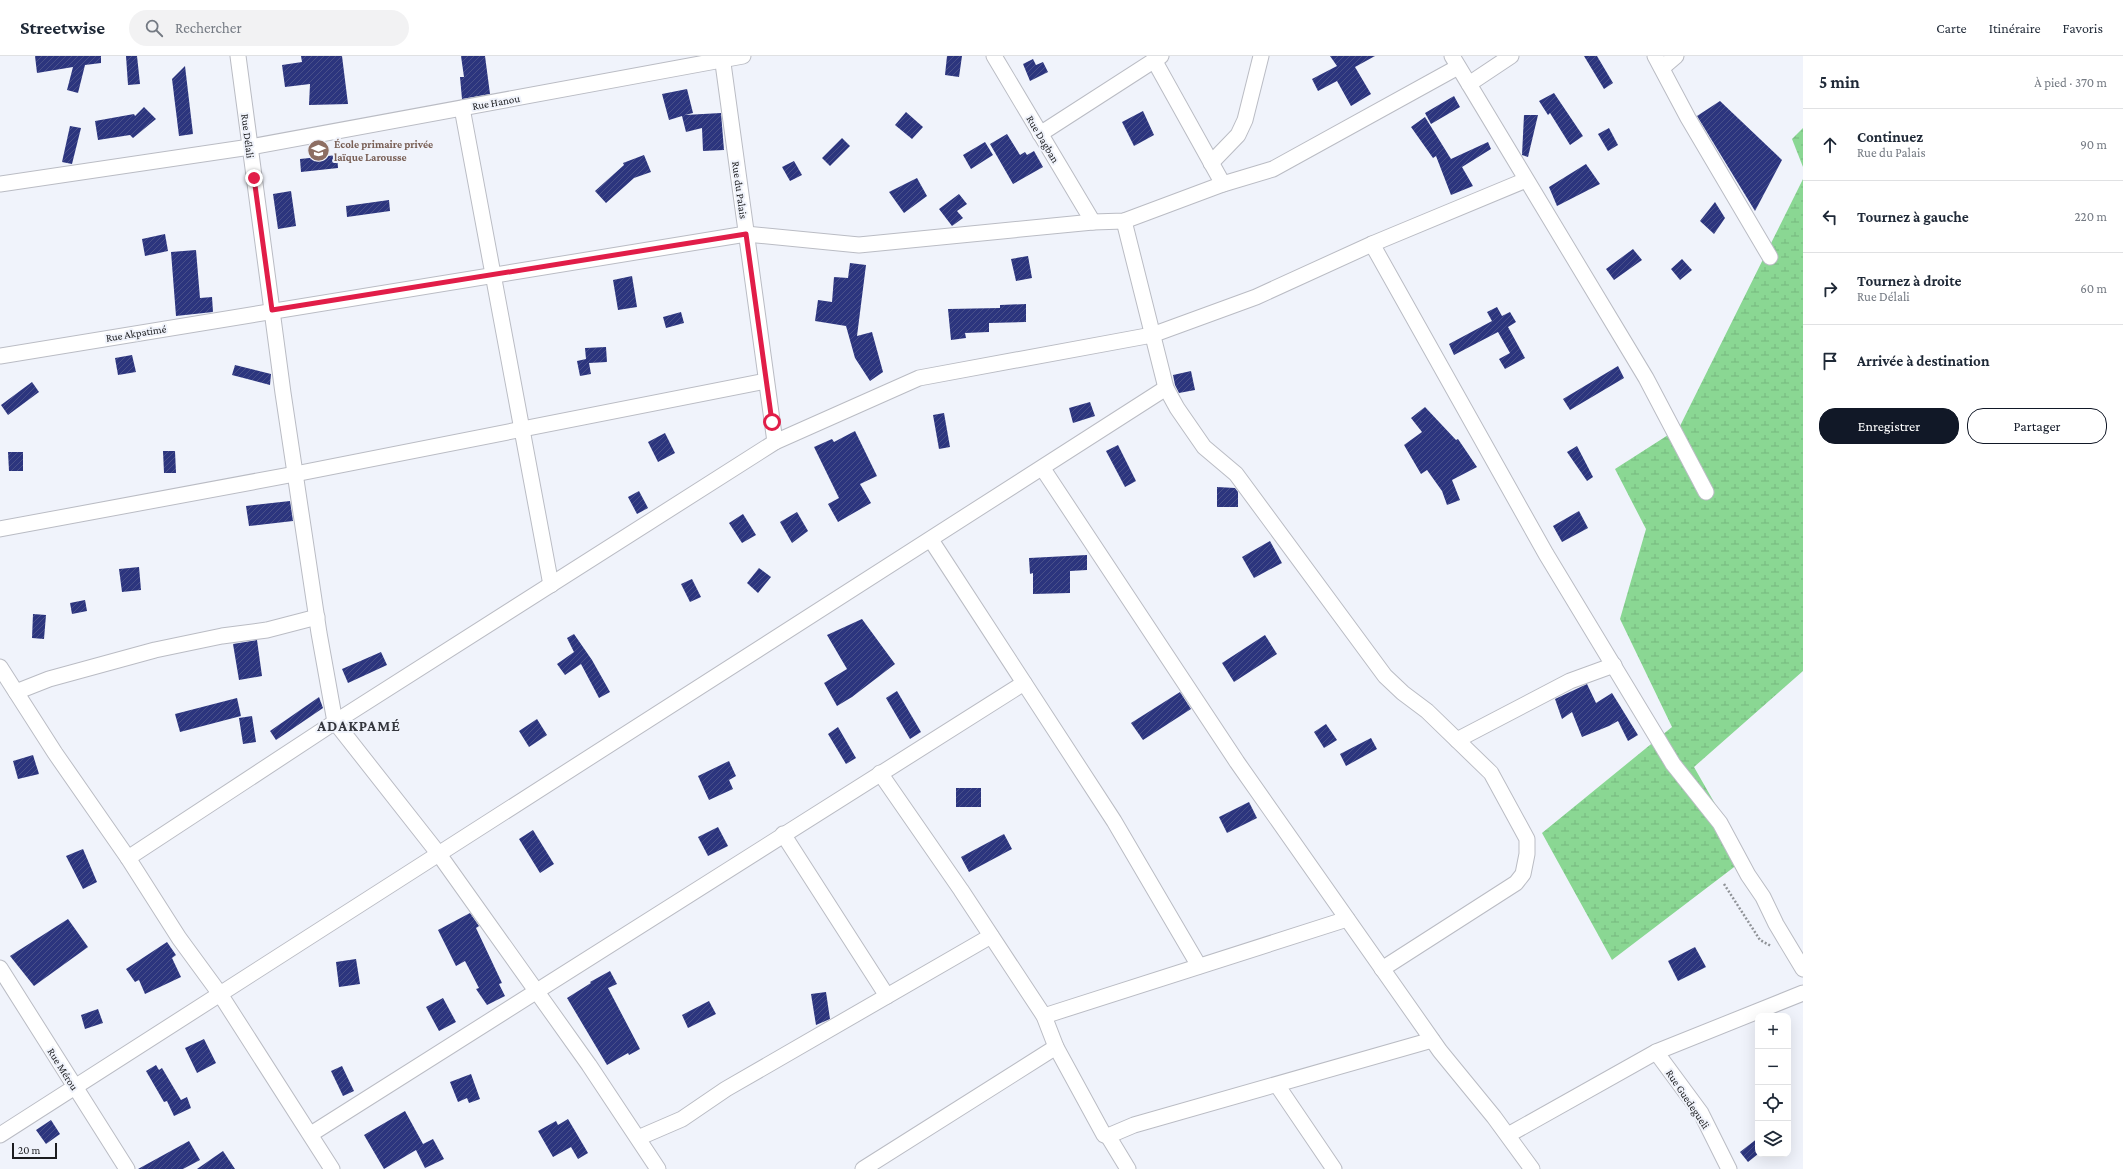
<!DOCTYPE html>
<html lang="fr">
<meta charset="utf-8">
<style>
body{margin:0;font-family:"Crimson Pro",serif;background:#f2f2f3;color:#1f2937}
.controls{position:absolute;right:12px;bottom:12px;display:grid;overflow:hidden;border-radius:8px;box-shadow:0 4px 16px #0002}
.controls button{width:36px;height:36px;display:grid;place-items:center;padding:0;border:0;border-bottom:1px solid #e0e1e3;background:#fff;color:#1f2937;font:20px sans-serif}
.scale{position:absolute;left:12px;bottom:10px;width:45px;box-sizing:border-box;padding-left:4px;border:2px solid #1b1c1f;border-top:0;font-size:11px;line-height:14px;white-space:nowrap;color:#1b1c1f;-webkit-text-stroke:3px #f0f3fb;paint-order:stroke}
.stop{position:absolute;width:12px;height:12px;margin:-9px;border:3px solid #e11d48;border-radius:50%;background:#fff}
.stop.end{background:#e11d48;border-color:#fff;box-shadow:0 1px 4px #0008}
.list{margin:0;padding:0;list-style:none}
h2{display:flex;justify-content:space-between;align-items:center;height:52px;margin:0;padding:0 16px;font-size:17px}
h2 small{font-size:13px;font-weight:400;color:#747a83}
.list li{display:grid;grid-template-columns:26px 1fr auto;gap:12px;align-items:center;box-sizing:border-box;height:72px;padding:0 16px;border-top:1px solid #e0e1e3}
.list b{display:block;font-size:15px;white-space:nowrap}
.list p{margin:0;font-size:13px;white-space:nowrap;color:#747a83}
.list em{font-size:13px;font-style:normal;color:#747a83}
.actions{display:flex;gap:8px;padding:12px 16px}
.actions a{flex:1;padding:9px 0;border:1px solid #111827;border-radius:16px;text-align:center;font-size:14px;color:#111827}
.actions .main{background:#111827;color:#fff}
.icon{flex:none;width:22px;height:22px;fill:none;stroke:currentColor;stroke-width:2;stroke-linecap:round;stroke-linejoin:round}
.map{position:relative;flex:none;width:1803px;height:1113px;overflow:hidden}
header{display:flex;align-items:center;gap:24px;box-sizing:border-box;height:56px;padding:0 20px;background:#fff;border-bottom:1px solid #e0e1e3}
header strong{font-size:19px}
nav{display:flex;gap:22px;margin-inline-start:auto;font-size:14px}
.search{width:280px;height:36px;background:#f2f2f3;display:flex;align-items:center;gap:10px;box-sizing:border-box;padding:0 14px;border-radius:22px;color:#747a83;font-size:15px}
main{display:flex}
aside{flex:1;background:#fff}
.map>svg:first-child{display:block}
.wetland{fill:url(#wetland-marsh)}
.building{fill:url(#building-hatch)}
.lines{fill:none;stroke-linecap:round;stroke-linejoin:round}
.street-casing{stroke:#babcc4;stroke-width:17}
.path{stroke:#8f9297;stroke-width:2.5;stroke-dasharray:2 2;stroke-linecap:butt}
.street{stroke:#fff;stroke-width:15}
.route{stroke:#e11d48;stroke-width:5}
.labels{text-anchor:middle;stroke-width:4;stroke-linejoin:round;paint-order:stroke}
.street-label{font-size:11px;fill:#1b1c1f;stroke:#f0f3fb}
.education-label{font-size:11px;font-weight:bold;fill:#785e54;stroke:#f0f3fb;text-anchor:start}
.district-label{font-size:15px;font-weight:bold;letter-spacing:1px;fill:#34363d;stroke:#f0f3fb}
</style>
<header>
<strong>Streetwise</strong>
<div class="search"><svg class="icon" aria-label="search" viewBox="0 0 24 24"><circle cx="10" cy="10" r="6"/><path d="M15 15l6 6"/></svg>Rechercher</div>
<nav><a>Carte</a><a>Itinéraire</a><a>Favoris</a></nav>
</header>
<main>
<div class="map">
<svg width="1803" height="1113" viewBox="0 0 1803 1113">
<defs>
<pattern id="wetland-marsh" width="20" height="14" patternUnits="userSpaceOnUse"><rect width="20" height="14" fill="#8ad793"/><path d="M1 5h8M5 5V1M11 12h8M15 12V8" fill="none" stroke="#76b87e"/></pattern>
<pattern id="building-hatch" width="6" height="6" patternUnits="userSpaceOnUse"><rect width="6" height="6" fill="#2c357e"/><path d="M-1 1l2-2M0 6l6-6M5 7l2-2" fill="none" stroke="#49508a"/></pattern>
</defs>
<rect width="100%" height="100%" fill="#f0f3fb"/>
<!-- wetland -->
<g class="wetland">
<path d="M1803,72V111L1792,83Z"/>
<path d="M1803,123V615L1694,711L1746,802L1612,904L1542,777L1672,671L1620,563L1646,473L1615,413L1679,372Z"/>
</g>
<!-- building -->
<g class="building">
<path d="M35,0H101V7L85,9L78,37L67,34L73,11L37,17Z"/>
<path d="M126,0H137L140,28L128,29Z"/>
<path d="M301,0H342L348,48L309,49L310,28L285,31L282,9L302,6Z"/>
<path d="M461,0H485L490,38L462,43L460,21H464Z"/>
<path d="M947,0H962L959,21L945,19Z"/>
<path d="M1330,0H1375L1355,11L1371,38L1351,50L1337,25L1318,35L1312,23L1337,10Z"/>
<path d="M1584,0H1597L1613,27L1604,33Z"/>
<path d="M1033,3L1036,9L1043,6L1048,16L1030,25L1023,8Z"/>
<path d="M185,10L193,78L179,80L172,23Z"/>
<path d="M687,33L693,57L685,59L721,57L724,94L703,95L702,72L686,76L682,60L669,64L662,38Z"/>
<path d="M1554,37L1583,80L1570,89L1550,57L1548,59L1539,45Z"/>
<path d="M1454,40L1460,51L1431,68L1425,57Z"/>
<path d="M1720,45L1782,104L1755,155L1697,60Z"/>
<path d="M144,51L156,63L133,82L130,79L98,84L95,65L134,58L135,60Z"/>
<path d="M1143,55L1154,79L1134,90L1122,66Z"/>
<path d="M906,56L923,71L912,83L895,69Z"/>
<path d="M1524,59H1538L1528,101L1522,99Z"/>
<path d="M1425,61L1451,103L1488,86L1491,93L1462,111L1473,130L1451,139L1436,100L1433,102L1411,71Z"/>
<path d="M70,70L81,72L72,108L62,106Z"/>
<path d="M1609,72L1618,89L1608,95L1598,78Z"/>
<path d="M1007,78L1020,99L1025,96L1027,99L1034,95L1043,111L1013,128L990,88Z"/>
<path d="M842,82L850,90L830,110L822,102Z"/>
<path d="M985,86L993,99L971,113L963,99Z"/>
<path d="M337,99L338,112L301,116L300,103Z"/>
<path d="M644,99L651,116L634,122L606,147L595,135L624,109L623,107Z"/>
<path d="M794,105L802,119L790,125L782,111Z"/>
<path d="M1586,108L1600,128L1557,150L1549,131Z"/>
<path d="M917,122L927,140L904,157L889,136Z"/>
<path d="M291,135L296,170L278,173L273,138Z"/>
<path d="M959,138L967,148L957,155L963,162L952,170L939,153Z"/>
<path d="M389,144L390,155L347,161L346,150Z"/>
<path d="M1715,146L1725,162L1714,178L1700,165Z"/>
<path d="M165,178L168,195L145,200L142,183Z"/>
<path d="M1633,193L1642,204L1614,224L1606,213Z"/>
<path d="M196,194L200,242L212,241L213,256L176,260L171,196Z"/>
<path d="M1028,200L1032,222L1016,225L1011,203Z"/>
<path d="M1682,203L1692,214L1680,224L1671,213Z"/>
<path d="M850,207L866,209L857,280L872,276L883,316L870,325L855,302L846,270L815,265L818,244L832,246L834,221L848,222Z"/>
<path d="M632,220L637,251L618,254L613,224Z"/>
<path d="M1026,248V266L989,267V276L965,277L966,282L951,284L948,253L1000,252V249Z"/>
<path d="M1497,251L1502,260L1510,256L1516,266L1508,271L1525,302L1505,313L1499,303L1510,297L1498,276L1454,299L1449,288L1492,265L1487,256Z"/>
<path d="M681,256L684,267L666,272L663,261Z"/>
<path d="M606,291L607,306L589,307L591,318L580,320L577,305L586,303L585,292Z"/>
<path d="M132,299L136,316L118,319L115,302Z"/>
<path d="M235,309L271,318L270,329L232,319Z"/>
<path d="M1618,310L1624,322L1570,354L1563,343Z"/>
<path d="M1191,315L1195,334L1179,337L1175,329L1173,319Z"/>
<path d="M32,326L39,336L8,359L1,349Z"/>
<path d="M1090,346L1095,360L1073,367L1069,352Z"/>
<path d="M1425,351L1456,384L1458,383L1477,411L1452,424L1460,444L1447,449L1442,435L1427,414L1421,418L1404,389L1422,376L1411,362Z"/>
<path d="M944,357L950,391L939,393L933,359Z"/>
<path d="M855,375L877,420L860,428L871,447L838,466L828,448L839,442L814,391L832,383L834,386Z"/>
<path d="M665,377L675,397L658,406L648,386Z"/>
<path d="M1118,389L1136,425L1125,431L1106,395Z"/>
<path d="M1577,390L1593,421L1587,425L1567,396Z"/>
<path d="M163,395H175L176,417H164Z"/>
<path d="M8,396H23V415H9Z"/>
<path d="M1217,431L1235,432L1238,436V451H1217Z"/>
<path d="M639,435L648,452L637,458L628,441Z"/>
<path d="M290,445L293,465L249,470L246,450Z"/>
<path d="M1579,455L1588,472L1562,486L1553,470Z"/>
<path d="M797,456L808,475L792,487L780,466Z"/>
<path d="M743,458L756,479L742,487L729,467Z"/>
<path d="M1270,485L1282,507L1254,522L1242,501Z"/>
<path d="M1087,499V514L1070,515V537L1033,538V517L1030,518L1029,502Z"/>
<path d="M139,511L141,534L122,536L119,513Z"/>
<path d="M759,512L771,521L758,537L747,527Z"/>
<path d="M692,523L701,541L690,546L681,528Z"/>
<path d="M85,544L87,555L72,558L70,547Z"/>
<path d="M33,558L46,559L44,583L32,582Z"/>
<path d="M862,563L895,608L852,641L837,650L824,627L847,613L827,579Z"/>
<path d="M574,578L592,604L610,636L599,642L581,608L565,619L557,608L574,596L567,582Z"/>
<path d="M1265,579L1277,598L1234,626L1222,607Z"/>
<path d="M257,584L262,620L239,624L233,588Z"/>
<path d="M381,596L387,609L348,627L342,613Z"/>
<path d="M1587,628L1596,647L1612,637L1638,679L1628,685L1618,665L1609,670L1582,681L1572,656L1562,663L1555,643Z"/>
<path d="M897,635L921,676L910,683L886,642Z"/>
<path d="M1180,636L1191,653L1143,684L1131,667Z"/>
<path d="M319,641L323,652L276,684L270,675Z"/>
<path d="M237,642L241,660L180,676L175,658Z"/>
<path d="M252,660L256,686L243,688L239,662Z"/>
<path d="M537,663L547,679L529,691L519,675Z"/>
<path d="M1326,668L1337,684L1324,692L1314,676Z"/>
<path d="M838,671L856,702L846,708L828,678Z"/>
<path d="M1371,682L1377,693L1346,710L1340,698Z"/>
<path d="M33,699L39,718L18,723L13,705Z"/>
<path d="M729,705L736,720L729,724L733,733L709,744L698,720Z"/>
<rect x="956" y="732" width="25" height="19"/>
<path d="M1249,746L1257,762L1227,777L1219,761Z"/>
<path d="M718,771L728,790L708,800L698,781Z"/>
<path d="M533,774L554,808L540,817L519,783Z"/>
<path d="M1004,778L1012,793L969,816L961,801Z"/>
<path d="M83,793L97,826L83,833L66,800Z"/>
<path d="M470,857L479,870L476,872L502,927L499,928L505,940L487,949L476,933L479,932L465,905L456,910L438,874Z"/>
<path d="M68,863L88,891L34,930L10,900Z"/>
<path d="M167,886L176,899L172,902L181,921L145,938L139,924L135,926L126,913Z"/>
<path d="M1695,891L1706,911L1678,925L1668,905Z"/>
<path d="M356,903L360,928L339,931L336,906Z"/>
<path d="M610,915L617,928L608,932L640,993L629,999L628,997L607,1009L567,942L591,927L590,926Z"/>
<path d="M826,936L830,963L816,969L811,938Z"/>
<path d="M443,942L456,966L439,975L426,951Z"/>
<path d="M709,945L716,958L688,972L682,959Z"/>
<path d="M98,953L103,967L85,973L81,959Z"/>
<path d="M204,983L216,1007L197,1017L185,992Z"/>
<path d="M156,1009L159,1014L162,1012L181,1044L187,1041L191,1052L174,1060L167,1045L164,1046L146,1015Z"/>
<path d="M342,1010L354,1035L343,1040L331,1015Z"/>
<path d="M471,1018L480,1043L469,1047L467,1042L458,1046L450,1026Z"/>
<path d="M405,1055L423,1088L433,1083L444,1103L425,1112L416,1094L384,1113L364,1079Z"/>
<path d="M568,1063L588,1097L578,1103L571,1091L553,1101L538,1075L556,1065L558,1069Z"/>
<path d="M51,1064L60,1078L46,1088L36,1074Z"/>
<path d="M1758,1082V1098L1748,1106L1740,1096Z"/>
<path d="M189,1085L200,1104L183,1113H138Z"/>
<path d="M223,1095L235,1113H197Z"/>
</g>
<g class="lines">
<defs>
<g id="street">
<path d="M238,0L283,337L319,577L335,666L438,797L589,1009L658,1113"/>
<path d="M722,0L775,386"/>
<path d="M994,0L1093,166"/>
<path d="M1452,0L1646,322L1706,436"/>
<path d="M1655,0L1688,62L1770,201"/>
<path d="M1154,4L1223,128"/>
<path d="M1662,12L1676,0"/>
<path d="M1469,28L1511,0"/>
<path d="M462,52L551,529"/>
<path d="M1040,78L1161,0"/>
<path d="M1211,107L1238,79L1245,64L1261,0"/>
<path d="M0,128L250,91L743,0"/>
<path d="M1124,165L1166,332L1177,352L1204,391L1236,418L1385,620L1403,637L1427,655L1491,717L1527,783V798L1523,818L1516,827L1382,913"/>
<path d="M1372,188L1546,498L1673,708L1720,767L1748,819L1763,841L1776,868L1803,913"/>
<path d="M0,300L746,178L859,189L1093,166L1124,165L1223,128L1273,113L1458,11"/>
<path d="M1043,413L1237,706L1440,995L1494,1061L1532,1113"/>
<path d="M0,473L295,418L766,325"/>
<path d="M931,484L1114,765L1199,910"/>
<path d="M0,611L55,697L128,802L179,882L220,938L332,1113"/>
<path d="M16,636L49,623L155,594L222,580L267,574L317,561"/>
<path d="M1457,684L1570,625L1614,609"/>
<path d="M880,717L961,834L1044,960L1056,991L1104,1079L1108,1080L1134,1069L1432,984"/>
<path d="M783,778L887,940"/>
<path d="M128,802L335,666L775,386L919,322L1152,279L1256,241L1372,188L1526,124"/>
<path d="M0,912L127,1113"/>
<path d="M1044,960L1347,863"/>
<path d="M1656,996L1701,1057L1729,1113"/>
<path d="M1277,1029L1334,1113"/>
<path d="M311,1078L1024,627"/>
<path d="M0,1079L1166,332"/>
<path d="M1508,1079L1656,996L1803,937"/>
<path d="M1108,1080L1128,1113"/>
<path d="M638,1082L682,1063L726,1033L991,880"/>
<path d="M863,1113L1056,991"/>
</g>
</defs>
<!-- street casing -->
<use href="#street" class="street-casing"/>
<!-- path -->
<path class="path" d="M1724,828L1760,884L1771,890"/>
<!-- street -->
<use href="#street" class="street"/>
</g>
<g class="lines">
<!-- route -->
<path class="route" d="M254,122L272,254L746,178L772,366"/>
</g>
<!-- icons -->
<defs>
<symbol id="school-disc" viewBox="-11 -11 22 22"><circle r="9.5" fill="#8d6e63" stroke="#f0f3fb"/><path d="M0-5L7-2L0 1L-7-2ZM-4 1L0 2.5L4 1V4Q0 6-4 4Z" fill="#fff"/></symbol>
</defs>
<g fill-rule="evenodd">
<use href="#school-disc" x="306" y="82" width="25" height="25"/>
</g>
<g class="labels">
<!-- street labels -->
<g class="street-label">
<text transform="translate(496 46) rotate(-10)" y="4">Rue Hanou</text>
<text transform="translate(248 80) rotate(83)" y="4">Rue Délali</text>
<text transform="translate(1043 83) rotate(59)" y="4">Rue Dagban</text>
<text transform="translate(740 134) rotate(82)" y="4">Rue du Palais</text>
<text transform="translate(136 277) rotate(-9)" y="4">Rue Akpatimé</text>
<text transform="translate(63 1013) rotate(58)" y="4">Rue Mérou</text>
<text transform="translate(1688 1043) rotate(56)" y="4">Rue Guedegueli</text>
</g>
<!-- education labels -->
<g class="education-label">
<text x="334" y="92">École primaire privée<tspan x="334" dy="13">laïque Larousse</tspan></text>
</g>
<!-- district labels -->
<g class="district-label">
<text x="359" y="675">ADAKPAMÉ</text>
</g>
</g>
</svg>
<div class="controls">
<button>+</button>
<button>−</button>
<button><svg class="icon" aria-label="locate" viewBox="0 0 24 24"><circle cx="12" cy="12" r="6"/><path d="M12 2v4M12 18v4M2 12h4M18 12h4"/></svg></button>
<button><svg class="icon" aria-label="layers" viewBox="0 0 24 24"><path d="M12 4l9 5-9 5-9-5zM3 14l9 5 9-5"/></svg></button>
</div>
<div class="scale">20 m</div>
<div class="stop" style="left:772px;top:366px"></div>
<div class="stop end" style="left:254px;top:122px"></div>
</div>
<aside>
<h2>5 min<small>À pied · 370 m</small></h2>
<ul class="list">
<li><svg class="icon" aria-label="ahead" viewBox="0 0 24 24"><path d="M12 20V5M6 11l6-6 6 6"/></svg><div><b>Continuez</b><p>Rue du Palais</p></div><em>90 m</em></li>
<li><svg class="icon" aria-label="left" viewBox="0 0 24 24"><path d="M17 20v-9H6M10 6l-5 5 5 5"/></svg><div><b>Tournez à gauche</b></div><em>220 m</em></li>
<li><svg class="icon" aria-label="right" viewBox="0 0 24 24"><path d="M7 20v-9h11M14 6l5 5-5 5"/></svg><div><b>Tournez à droite</b><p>Rue Délali</p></div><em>60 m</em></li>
<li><svg class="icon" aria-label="arrive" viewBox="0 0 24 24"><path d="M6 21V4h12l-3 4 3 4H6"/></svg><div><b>Arrivée à destination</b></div></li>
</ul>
<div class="actions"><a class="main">Enregistrer</a><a>Partager</a></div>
</aside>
</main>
